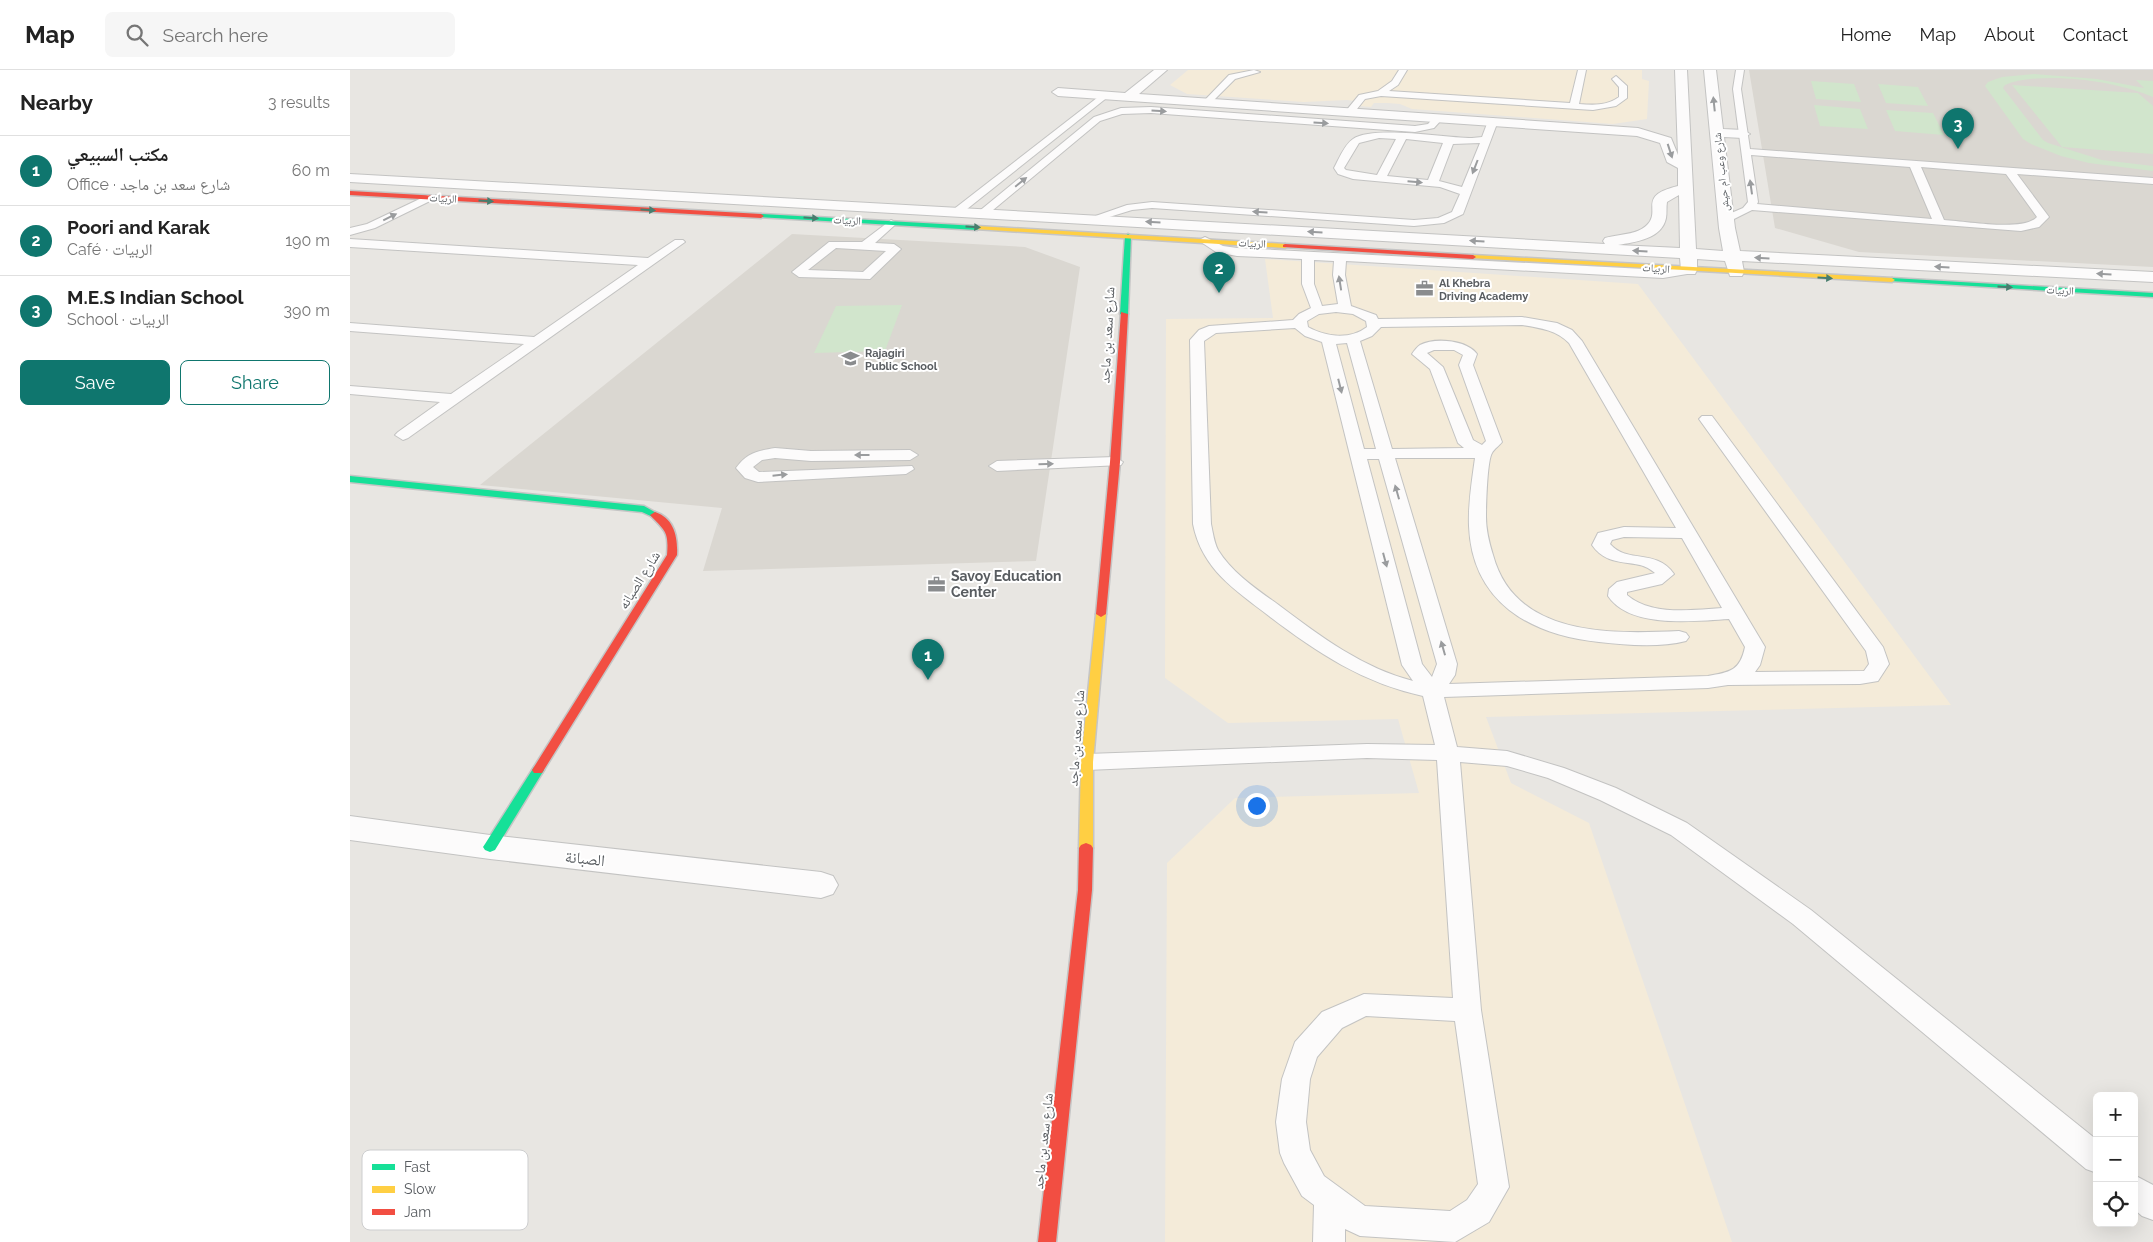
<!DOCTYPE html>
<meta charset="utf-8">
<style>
body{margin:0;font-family:Raleway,"Noto Naskh Arabic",sans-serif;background:#f6f6f6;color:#222}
.controls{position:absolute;right:15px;bottom:15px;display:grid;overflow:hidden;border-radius:8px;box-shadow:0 5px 20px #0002}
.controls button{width:45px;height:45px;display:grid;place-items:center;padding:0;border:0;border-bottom:1px solid #e0e0e0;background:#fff;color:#222;font:25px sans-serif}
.you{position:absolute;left:906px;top:735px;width:18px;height:18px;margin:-12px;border:4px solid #fff;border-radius:50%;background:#1a73e8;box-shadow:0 0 0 8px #1a73e833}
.badge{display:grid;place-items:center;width:32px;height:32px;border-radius:50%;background:#0f766e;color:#fff;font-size:16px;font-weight:700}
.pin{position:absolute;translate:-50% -41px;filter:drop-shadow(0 1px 2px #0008)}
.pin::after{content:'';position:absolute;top:26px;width:18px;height:15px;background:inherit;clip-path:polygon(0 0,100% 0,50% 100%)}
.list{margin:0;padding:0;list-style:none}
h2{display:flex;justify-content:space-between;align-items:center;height:65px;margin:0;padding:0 20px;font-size:21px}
h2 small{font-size:16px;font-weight:400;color:#767676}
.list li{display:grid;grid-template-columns:32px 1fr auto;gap:15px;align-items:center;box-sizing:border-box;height:70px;padding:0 20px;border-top:1px solid #e0e0e0}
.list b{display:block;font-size:19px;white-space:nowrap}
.list p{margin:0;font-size:16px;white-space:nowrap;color:#767676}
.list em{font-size:16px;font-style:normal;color:#767676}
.actions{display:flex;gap:10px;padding:15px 20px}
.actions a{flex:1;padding:11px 0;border:1px solid #0f766e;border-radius:8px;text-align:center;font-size:18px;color:#0f766e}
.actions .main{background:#0f766e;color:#fff}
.icon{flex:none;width:28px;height:28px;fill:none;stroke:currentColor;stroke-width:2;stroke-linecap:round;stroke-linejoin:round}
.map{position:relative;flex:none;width:1803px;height:1172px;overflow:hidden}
header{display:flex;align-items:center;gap:30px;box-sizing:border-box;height:70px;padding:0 25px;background:#fff;border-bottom:1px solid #e0e0e0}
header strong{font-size:24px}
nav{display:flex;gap:28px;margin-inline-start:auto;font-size:18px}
.search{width:350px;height:45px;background:#f6f6f6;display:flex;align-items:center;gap:12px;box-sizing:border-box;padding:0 18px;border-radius:8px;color:#767676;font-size:19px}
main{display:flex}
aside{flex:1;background:#fff}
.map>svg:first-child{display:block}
.commercial{fill:#f4ebd9}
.education{fill:#dad7d1}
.green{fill:#d1e5cc}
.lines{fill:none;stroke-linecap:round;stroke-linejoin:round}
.lane-casing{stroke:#c3c3c2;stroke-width:2}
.street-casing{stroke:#c3c3c2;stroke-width:2}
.fast-casing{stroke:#c5c5c5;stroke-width:3}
.slow-casing{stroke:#c5c5c5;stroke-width:3}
.jam-casing{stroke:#c5c5c5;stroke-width:3}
.lane{fill:#fcfbfb;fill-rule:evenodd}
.street{fill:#fcfbfb;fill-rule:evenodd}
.fast{fill:#16e098;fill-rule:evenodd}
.slow{fill:#ffcf43;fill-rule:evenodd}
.jam{fill:#f24e42;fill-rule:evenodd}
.oneway{fill:#9a9c9e}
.oneway2{fill:#487d6e}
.labels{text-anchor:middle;stroke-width:4;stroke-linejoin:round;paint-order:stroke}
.far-street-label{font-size:11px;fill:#585c60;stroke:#fff}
.far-poi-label{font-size:11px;font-weight:bold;fill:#585c60;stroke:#fff;text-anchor:start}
.street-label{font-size:14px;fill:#585c60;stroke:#fff}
.poi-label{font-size:14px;font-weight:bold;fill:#585c60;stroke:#fff;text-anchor:start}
.near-street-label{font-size:16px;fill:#585c60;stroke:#fff}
.key{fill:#fff;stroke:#cdcecf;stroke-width:1}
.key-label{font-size:14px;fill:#585c60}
</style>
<header>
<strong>Map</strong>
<div class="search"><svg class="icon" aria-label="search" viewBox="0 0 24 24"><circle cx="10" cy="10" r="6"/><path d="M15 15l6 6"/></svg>Search here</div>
<nav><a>Home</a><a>Map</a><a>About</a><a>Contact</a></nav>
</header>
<main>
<aside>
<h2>Nearby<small>3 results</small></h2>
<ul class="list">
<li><span class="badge">1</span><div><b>مكتب السبيعي</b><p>Office · شارع سعد بن ماجد</p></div><em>60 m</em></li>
<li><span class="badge">2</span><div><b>Poori and Karak</b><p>Café · الربيات</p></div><em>190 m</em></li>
<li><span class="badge">3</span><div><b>M.E.S Indian School</b><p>School · الربيات</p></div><em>390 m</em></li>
</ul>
<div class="actions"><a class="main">Save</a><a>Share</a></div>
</aside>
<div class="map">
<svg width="1803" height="1172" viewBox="0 0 1803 1172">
<rect width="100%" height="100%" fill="#e8e6e2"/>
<!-- commercial -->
<g class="commercial">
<path d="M838,0H1292V9L1299,11L1297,49L1263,54L1062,39L1050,34L1037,33H1024L1021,37L1010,36L1013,32L997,30L954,32L837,24L820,15Z"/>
<path d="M915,189L1288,214L1601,635L1136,647L1161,713L1239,753L1382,1172H815L817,793L885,728L1069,723L1048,649L878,653L815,608L816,249L923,248Z"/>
</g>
<!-- education -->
<g class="education">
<path d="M1399,0H1803V197L1509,182L1425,158Z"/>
<path d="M442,164L675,177L730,197L686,491L353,501L372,438L130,415Z"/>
</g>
<!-- green -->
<g class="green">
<path d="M1684,4L1747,9L1794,18L1786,10L1803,11V27C1769,11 1690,0 1655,15L1653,18L1693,70L1698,73L1752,90L1803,96V101L1739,93L1711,86L1681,74L1673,69L1635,16L1638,12L1652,7Z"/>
<path d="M1461,11L1504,14L1511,32L1466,29Z"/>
<path d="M1528,14L1568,17L1578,36L1536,33Z"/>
<path d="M1662,15L1788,23L1803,36V84L1712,77Z"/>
<path d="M1464,35L1510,39L1518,59L1470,56Z"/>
<path d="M1536,40L1583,43L1594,65L1545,61Z"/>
<path d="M552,235L535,281L464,283L486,236Z"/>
</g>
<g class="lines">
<defs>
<g id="lane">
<path d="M904,0L910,2L885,9L860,34L853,32L879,5Z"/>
<path d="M1049,0H1057L1048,15L1039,21L1220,33L1228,0H1236L1229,34C1243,35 1257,36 1269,27V17L1262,9L1266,6L1277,16V28L1266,36L1243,40L1031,26L1015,29L1003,44H997L995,42L1009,25L1028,21L1042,11Z"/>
<path d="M1386,0H1394L1391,19L1400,79L1803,108V114L1667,104L1699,147L1689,157L1671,161L1402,140L1380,151H1372V147L1393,138L1398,132L1383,19ZM1401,85L1560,97L1582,149L1407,134L1408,132ZM1571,97L1656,104L1687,147C1674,162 1615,151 1594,150Z"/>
<path d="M752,24L759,26L612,143H604V139Z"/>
<path d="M801,37L1065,56L1078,54L1085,46L1093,48L1084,58L1065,62L801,43L772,44L750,51L637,145L633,146L627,143L744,47L771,38Z"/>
<path d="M1143,48L1148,51L1113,144L1094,153L1064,156L802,138L782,140L743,152L737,149L777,135L802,132L1064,150L1088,148L1102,142L1110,124L1090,117L1003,109L988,104L984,98C989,89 994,75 1003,69C1023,55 1095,68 1122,68L1132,67L1138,51ZM1029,68L1046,69L1027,105L996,100L994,98L1009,73ZM1056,69L1093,73L1078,110L1037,106ZM1130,73L1112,117L1089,111L1103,74Z"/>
<path d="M78,125L83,128L82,130L25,158L0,165V158L17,154Z"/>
<path d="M541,150L547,153L525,173L544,174L551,179L520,209L449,207L442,202L479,172H512ZM486,178L536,181L513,202L458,200Z"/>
<path d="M855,167L873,176L887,178L1313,200L1343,197L1345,200L1343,203L1313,208L996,191L995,205L1001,236L1026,245L1028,249L1172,247L1207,253L1222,260L1232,271L1415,577L1410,595L1405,602L1514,601L1519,594L1516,581L1349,349L1352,346H1362L1533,577L1539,594L1528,611L1510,614L1378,615L1358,618L1094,627L1107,677L1157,681L1214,698L1266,718L1337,753L1461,840L1747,1070V1103L1736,1099L1443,854L1321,765L1250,730L1198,708L1157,696L1110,692L1131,940L1159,1117L1139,1152L1105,1172L1010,1166L995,1159V1172H963L964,1135L952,1126L934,1093L930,1083L926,1052L932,1009L945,972L972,942L1014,924L1103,928L1087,690L1017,688L737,700L729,697L726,692L729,687L737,684L1017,674L1085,675L1073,626C1013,613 966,582 919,546C884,519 852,499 843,454L840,270L849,260L859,256L943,250L949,244L961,238L952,214V189L887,186L866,182L851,172L849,170ZM964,190L984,191L983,205L988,234L972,236L971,233L964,214ZM986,242L1003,244L1016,251L1017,257C1000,270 976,267 958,257L957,251L969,244ZM1172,255C1190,258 1206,260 1219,273L1326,458L1274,457L1248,463L1242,475C1260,501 1287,486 1305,503L1267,512L1259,519L1258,526C1280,559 1344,551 1379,549L1395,577C1390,601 1380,602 1358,606L1099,614L1105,605L1107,594L1045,388H1125C1122,410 1118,433 1119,456C1122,532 1180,565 1249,572C1276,575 1309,578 1336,571L1339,567L1336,563L1329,561C1260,564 1165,567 1143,485C1139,472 1136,460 1136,447C1136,437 1137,391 1142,383C1144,379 1149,376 1152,372L1123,295L1127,284C1117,270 1085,267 1070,275C1067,277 1064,281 1062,284L1080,299L1108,373L1114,378L1042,379L1010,271L1022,266L1031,257ZM945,258L955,266L972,272L1052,595L1063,611C1013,598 971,567 930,536C908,520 883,504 868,480C864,472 863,463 861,454L854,271L866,263ZM997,273L1026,379H1014L986,274ZM1084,280H1104L1113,285L1109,295L1136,371L1132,375L1123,370L1093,297L1077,283ZM1017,389H1029L1087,594L1082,607L1072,594ZM1274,467L1332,468L1372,538C1342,540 1301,546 1277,525V522L1312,514L1324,504C1306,478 1277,494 1260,474L1262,470ZM1016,946L1105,951L1128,1114L1117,1130L1100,1141L1015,1136L974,1106L960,1080L956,1052L960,1009L967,987L992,958Z"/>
<path d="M0,169L298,188L325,170H333L335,172L58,368L53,370L45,365L48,362L90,332L0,324V316L101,324L174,274L0,261V253L184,267L288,195L0,177Z"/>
<path d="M425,378L461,381L560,380L568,385L560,390L461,391L425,388L412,390L403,397L409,402L562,396L564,399L556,404L408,412L395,408L386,398C397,383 407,381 425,378Z"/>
<path d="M765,387L773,392L771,395L647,401L639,396L647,391Z"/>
<path d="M1784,1105L1803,1115V1150L1792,1146L1784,1139Z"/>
</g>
<g id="street">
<path d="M804,0H817L789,24L1288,58L1321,68L1328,85L1325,0H1337L1346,179L1373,181L1369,158L1354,0H1366L1373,59L1393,60L1400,64L1393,68L1374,67L1385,158L1390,181L1803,202V212L1392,191L1394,202L1392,206H1380L1375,191L1347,189V200L1345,204H1333L1331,200L1330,188L0,112V104L1255,174L1253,171L1255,168C1269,164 1287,165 1297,155C1312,140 1286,126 1328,116V98L1317,92L1310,73L1287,66L708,26L702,22L708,18L775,23ZM1329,125L1330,178L1268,175C1285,172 1312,169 1316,148C1317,143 1316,137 1317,132Z"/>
<path d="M0,746L140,765L471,802L483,806L488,815L483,824L471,828L140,789L0,770Z"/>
</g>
<g id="fast">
<path d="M411,144L627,156L630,158L627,160L409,147L408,146Z"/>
<path d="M778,164L781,166L778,244L774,246L770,244L775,166Z"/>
<path d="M1542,208L1803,223V227L1540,211L1539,210Z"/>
<path d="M0,406L294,436L310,445L305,448L292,442L0,412Z"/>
<path d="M188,696L192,697L194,700L145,780L140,782L135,780L133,777L135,774L184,697Z"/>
</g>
<g id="slow">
<path d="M627,156L935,174L938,176L935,178L625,159L624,158Z"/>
<path d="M1123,185L1542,208L1545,210L1542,212L1121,188V186Z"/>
<path d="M751,541L756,544L743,692V778L741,781L736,783L731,781L729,778L731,692L746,544Z"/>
</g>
<g id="jam">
<path d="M0,121L411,144L414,146L411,148L0,125Z"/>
<path d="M935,174L1123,185L1126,187L1123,189L933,177V175Z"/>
<path d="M771,242L778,244L770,392L756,544L751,547L746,544L760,392Z"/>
<path d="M305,442C324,448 328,467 327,485L192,703H184L182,700L184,697L317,485C319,461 315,461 300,445Z"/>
<path d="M736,773L741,775L743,778L742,820L706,1172H688L728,820L729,778L731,775Z"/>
</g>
</defs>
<!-- lane casing -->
<use href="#lane" class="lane-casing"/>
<!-- street casing -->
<use href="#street" class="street-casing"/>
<!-- fast casing -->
<use href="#fast" class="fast-casing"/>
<!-- slow casing -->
<use href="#slow" class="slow-casing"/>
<!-- jam casing -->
<use href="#jam" class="jam-casing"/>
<!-- lane -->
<use href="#lane" class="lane"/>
<!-- street -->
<use href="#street" class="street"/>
<!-- fast -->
<use href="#fast" class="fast"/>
<!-- slow -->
<use href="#slow" class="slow"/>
<!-- jam -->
<use href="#jam" class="jam"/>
</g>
<!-- one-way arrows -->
<defs><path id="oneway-solid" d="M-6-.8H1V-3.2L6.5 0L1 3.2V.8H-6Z" transform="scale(1.25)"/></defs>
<g class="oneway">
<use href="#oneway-solid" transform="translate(1364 34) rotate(-96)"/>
<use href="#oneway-solid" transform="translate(809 41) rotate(4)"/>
<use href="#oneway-solid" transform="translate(971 53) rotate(4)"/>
<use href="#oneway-solid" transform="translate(1320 81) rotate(72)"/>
<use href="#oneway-solid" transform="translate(1125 97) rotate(111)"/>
<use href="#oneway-solid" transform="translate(671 112) rotate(-39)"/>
<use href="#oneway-solid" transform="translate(1065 112) rotate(5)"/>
<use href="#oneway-solid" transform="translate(1401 117) rotate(-98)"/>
<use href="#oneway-solid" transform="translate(910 142) rotate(-177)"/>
<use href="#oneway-solid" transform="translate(40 147) rotate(-26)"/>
<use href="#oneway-solid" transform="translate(803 152) rotate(-177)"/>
<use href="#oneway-solid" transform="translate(965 162) rotate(-177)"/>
<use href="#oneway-solid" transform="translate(1127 171) rotate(-177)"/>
<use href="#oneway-solid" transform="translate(1290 181) rotate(-177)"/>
<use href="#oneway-solid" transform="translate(1412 188) rotate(-177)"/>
<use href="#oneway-solid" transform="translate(1592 197) rotate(-177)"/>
<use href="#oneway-solid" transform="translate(1754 204) rotate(-177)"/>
<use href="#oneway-solid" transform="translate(990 213) rotate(-99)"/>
<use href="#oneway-solid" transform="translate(990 316) rotate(76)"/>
<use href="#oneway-solid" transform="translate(512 385) rotate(180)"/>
<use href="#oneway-solid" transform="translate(696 394) rotate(-2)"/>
<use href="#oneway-solid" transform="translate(430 405) rotate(-6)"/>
<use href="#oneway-solid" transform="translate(1047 422) rotate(-106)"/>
<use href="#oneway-solid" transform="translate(1035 490) rotate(75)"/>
<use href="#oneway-solid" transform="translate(1093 578) rotate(-106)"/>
</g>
<g class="oneway2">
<use href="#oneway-solid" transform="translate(136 131) rotate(3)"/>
<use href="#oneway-solid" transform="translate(298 140) rotate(3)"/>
<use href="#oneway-solid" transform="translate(461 148) rotate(3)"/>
<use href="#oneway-solid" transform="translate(623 157) rotate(3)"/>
<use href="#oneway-solid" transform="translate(1475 208) rotate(3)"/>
<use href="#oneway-solid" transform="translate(1655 217) rotate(3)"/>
</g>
<!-- icons -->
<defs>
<symbol id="office-bare" viewBox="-9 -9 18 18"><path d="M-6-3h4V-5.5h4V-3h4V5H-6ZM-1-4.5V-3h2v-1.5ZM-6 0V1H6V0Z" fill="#8a8c8e" stroke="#fff" stroke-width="2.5" paint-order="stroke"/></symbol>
<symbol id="school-bare" viewBox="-9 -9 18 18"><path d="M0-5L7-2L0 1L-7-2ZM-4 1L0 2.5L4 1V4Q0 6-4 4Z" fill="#8a8c8e" stroke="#fff" stroke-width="2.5" paint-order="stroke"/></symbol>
</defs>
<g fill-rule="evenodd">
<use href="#office-bare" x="1062" y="206" width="25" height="25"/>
<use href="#school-bare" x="488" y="276" width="25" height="25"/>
<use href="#office-bare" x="574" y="502" width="25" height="25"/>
</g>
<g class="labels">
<!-- far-street labels -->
<g class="far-street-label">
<text transform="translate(1371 102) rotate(-96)" y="4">شارع وعب ام حيش</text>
<text transform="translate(93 128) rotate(3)" y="4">الربيات</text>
<text transform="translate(497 150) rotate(3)" y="4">الربيات</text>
<text transform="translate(902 173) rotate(3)" y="4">الربيات</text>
<text transform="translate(1306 198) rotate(4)" y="4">الربيات</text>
<text transform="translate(1710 220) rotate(3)" y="4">الربيات</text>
</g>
<!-- far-poi labels -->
<g class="far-poi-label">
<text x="1089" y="217">Al Khebra<tspan x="1089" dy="13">Driving Academy</tspan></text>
<text x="515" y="287">Rajagiri<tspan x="515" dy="13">Public School</tspan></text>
</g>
<!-- street labels -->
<g class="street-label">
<text transform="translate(757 265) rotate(-87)" y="5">شارع سعد بن ماجد</text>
<text transform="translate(289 510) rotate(-58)" y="5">شارع الصبانه</text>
<text transform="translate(726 668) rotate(-86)" y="5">شارع سعد بن ماجد</text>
<text transform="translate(693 1071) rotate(-84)" y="5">شارع سعد بن ماجد</text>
</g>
<!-- poi labels -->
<g class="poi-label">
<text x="601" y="511">Savoy Education<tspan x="601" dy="16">Center</tspan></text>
</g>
<!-- near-street labels -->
<g class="near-street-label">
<text transform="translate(235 788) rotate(6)" y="6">الصبانة</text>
</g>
</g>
<!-- legend -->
<rect x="12" y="1080" width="166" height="80" rx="8" class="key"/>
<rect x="22" y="1094" width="23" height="6" fill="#16e098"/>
<rect x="22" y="1116" width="23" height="7" fill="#ffcf43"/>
<rect x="22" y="1139" width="23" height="6" fill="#f24e42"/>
<g class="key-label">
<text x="54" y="1102">Fast</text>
<text x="54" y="1124">Slow</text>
<text x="54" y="1147">Jam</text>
</g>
</svg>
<div class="controls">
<button>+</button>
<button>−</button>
<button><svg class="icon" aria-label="locate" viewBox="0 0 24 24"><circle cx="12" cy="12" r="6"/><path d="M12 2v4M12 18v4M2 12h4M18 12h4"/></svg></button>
</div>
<div class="you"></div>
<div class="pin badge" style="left:578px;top:610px">1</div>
<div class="pin badge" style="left:869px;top:223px">2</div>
<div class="pin badge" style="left:1608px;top:79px">3</div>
</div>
</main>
